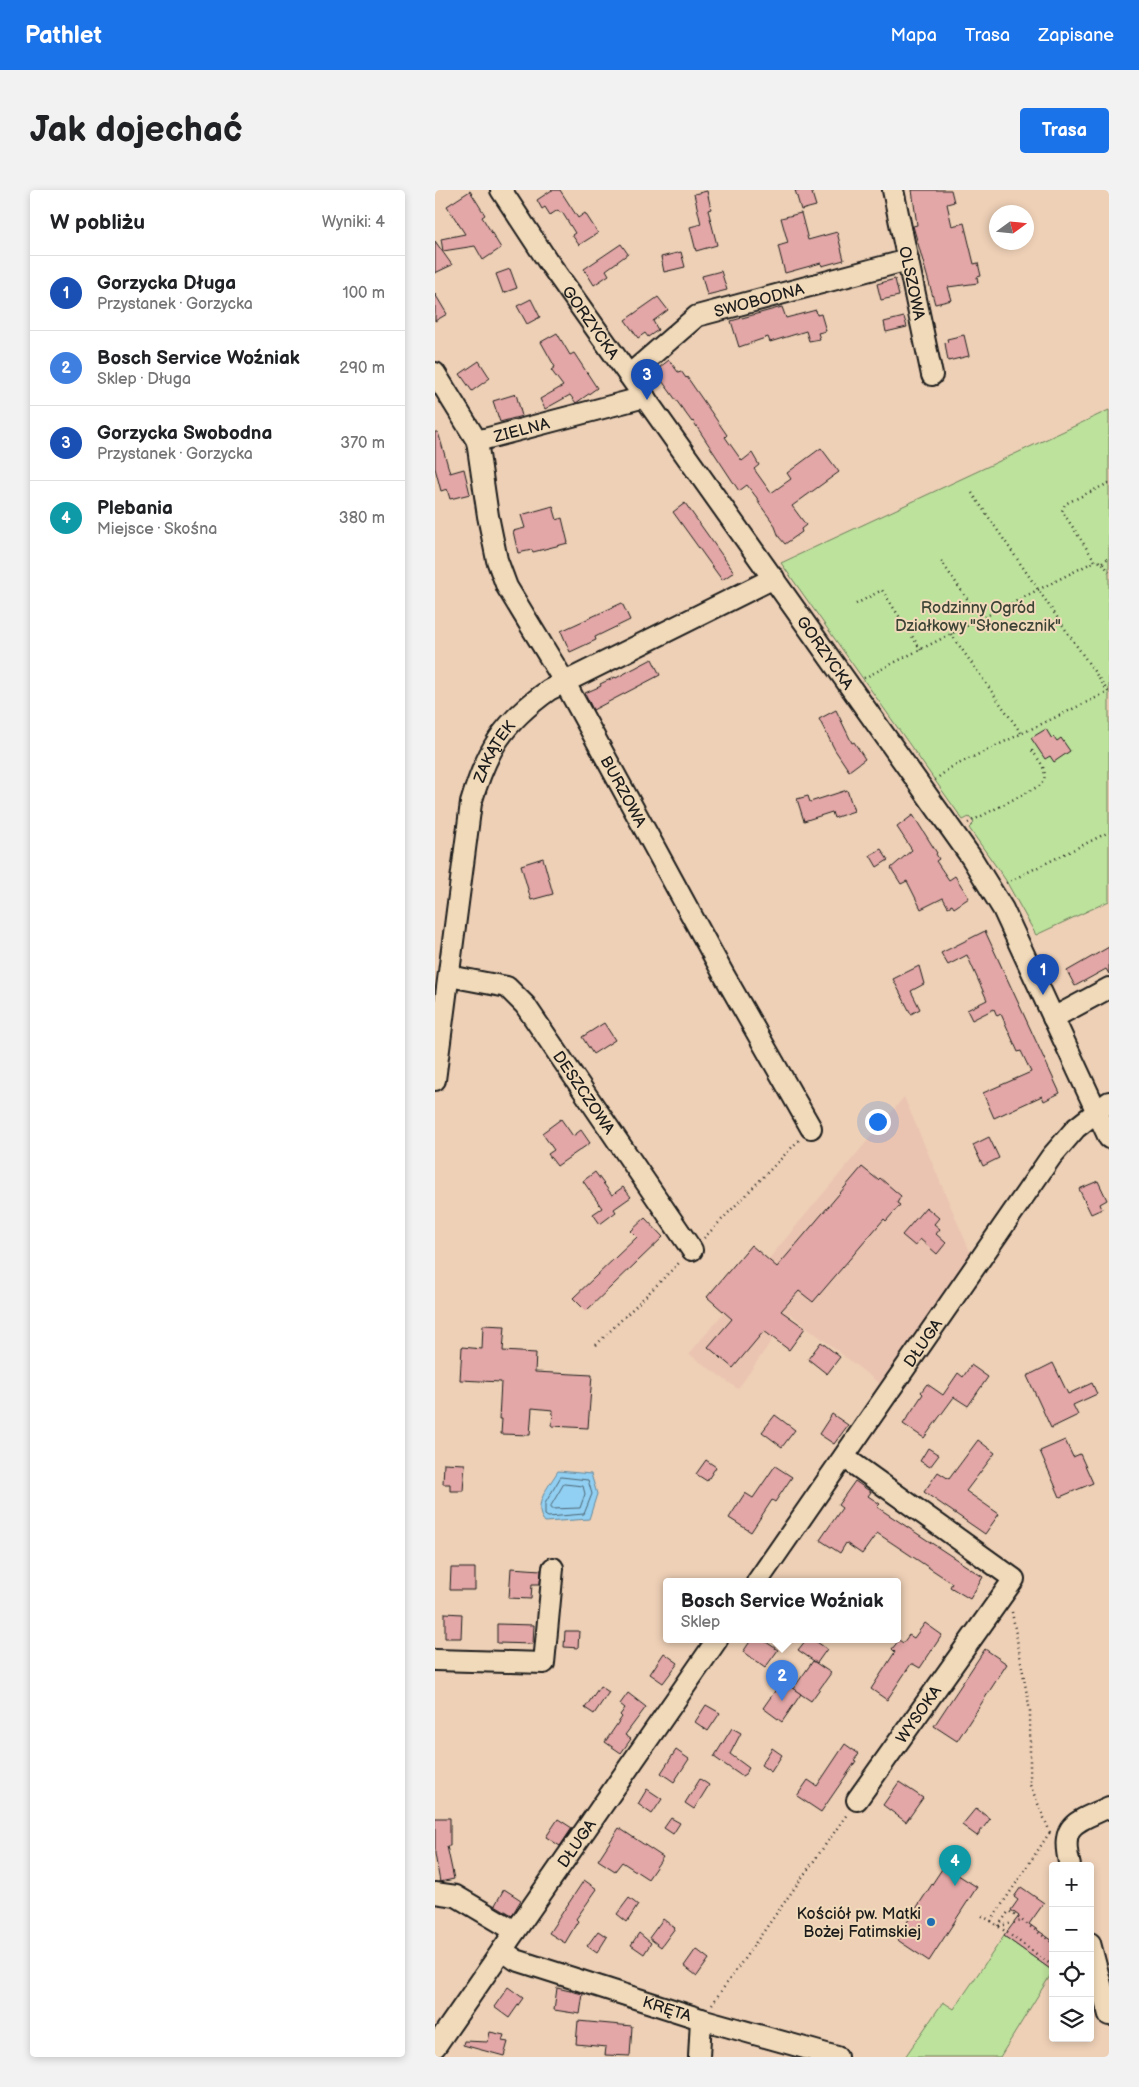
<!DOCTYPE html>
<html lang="pl">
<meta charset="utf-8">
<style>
body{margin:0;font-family:"Balsamiq Sans",sans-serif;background:#f2f2f2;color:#202124}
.controls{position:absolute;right:15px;bottom:15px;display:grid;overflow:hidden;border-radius:5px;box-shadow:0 2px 8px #0003}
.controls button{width:45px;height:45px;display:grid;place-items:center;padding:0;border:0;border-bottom:1px solid #e0e0e0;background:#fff;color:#202124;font:25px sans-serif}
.compass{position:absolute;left:554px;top:15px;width:45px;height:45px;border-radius:50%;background:#fff;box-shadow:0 2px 8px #0003;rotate:75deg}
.you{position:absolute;left:442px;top:931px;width:18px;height:18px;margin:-12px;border:4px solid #fff;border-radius:50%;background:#1a73e8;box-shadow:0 0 0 8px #1a73e833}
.badge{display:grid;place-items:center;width:32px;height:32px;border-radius:50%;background:#1a73e8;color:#fff;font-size:16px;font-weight:700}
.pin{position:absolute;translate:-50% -41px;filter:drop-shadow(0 1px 2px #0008)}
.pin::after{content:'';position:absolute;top:26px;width:18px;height:15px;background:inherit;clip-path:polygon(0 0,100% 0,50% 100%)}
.popup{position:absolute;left:228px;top:1388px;width:238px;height:65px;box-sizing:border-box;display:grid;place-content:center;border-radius:5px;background:#fff;filter:drop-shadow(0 1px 4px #0005);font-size:16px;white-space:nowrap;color:#757577}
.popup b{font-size:19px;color:#202124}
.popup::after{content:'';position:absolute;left:50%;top:100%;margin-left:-10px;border:10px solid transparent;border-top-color:#fff}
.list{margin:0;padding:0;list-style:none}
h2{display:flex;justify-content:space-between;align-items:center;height:65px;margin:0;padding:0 20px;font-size:21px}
h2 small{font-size:16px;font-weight:400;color:#757577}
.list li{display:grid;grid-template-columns:32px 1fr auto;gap:15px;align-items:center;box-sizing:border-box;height:75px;padding:0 20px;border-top:1px solid #e0e0e0}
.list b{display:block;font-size:19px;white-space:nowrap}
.list p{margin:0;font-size:16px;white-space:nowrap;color:#757577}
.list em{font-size:16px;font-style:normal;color:#757577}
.icon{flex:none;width:28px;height:28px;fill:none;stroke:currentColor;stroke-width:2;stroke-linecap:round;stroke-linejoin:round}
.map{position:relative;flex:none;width:674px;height:1867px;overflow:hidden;border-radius:5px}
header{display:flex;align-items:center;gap:30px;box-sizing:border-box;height:70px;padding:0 25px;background:#1a73e8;color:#fff}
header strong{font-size:24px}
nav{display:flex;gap:28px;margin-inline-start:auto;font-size:18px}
.intro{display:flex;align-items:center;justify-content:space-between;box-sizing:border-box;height:120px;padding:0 30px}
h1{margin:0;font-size:35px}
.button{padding:12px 22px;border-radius:5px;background:#1a73e8;color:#fff;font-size:18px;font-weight:700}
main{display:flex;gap:30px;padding:0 30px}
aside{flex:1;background:#fff;border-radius:5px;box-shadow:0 2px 8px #0003}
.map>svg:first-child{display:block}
.built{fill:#eac4b1}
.green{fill:#bde29c;stroke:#6c7f5c}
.water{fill:#92d0f3;stroke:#63889d}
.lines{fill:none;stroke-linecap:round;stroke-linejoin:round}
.shore{stroke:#4b6472;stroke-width:1}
.building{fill:#e2a7a6;stroke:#1c1c1c}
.minor-casing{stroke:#1c1c1c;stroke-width:24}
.path{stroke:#1c1c1c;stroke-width:2.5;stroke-dasharray:1 4;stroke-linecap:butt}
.minor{stroke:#f1daba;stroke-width:20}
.poi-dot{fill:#1f6fb2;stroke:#f1daba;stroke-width:2}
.labels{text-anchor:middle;stroke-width:4;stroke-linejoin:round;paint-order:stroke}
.street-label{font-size:16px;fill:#1c1c1c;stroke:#f1daba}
.park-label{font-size:16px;fill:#3c4436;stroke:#f1daba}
.poi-label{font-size:16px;fill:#1c1c1c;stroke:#f1daba;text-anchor:end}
</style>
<header>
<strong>Pathlet</strong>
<nav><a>Mapa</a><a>Trasa</a><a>Zapisane</a></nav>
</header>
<div class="intro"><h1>Jak dojechać</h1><a class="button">Trasa</a></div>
<main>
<aside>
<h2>W pobliżu<small>Wyniki: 4</small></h2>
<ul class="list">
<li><span class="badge" style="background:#1a4fb4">1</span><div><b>Gorzycka Długa</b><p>Przystanek · Gorzycka</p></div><em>100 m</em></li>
<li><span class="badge" style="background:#3f7fe0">2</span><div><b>Bosch Service Woźniak</b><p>Sklep · Długa</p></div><em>290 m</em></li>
<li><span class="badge" style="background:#1a4fb4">3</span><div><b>Gorzycka Swobodna</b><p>Przystanek · Gorzycka</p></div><em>370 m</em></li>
<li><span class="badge" style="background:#0f9aa8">4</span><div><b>Plebania</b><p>Miejsce · Skośna</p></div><em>380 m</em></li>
</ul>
</aside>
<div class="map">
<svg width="674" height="1867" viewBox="0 0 674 1867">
<rect width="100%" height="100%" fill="#eed0b6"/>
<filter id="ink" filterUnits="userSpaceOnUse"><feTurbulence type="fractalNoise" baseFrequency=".02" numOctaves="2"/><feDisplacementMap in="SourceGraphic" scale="10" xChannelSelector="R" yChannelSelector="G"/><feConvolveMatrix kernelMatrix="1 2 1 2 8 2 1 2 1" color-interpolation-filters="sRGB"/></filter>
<g filter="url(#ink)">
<!-- built -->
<path class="built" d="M469,907L536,1064L530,1078L449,1197L355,1124L303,1199L254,1164Z"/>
<!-- green -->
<g class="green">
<path d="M674,220V711L601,745L570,689L534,638L539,633L534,627L528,630L346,373Z"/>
<path d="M569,1746L618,1781L565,1867H470L508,1812L519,1819Z"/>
</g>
<!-- water -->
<path class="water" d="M123,1281L156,1284L162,1304L154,1329L110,1332C96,1316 114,1296 123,1281Z"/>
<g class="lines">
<!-- shore -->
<g class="shore">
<path d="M126,1287L153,1290L157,1304L149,1324L113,1327L110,1325V1314Z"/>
<path d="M129,1294L148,1296L150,1304L145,1318L116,1319V1316Z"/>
</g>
</g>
<!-- building -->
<g class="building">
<path d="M117,0H125L143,28L150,23L163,43L144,55L137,45L140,43L127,22L125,23L123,20L115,25L110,17L107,19L102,10Z"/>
<path d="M360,0H376L381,16L366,20Z"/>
<path d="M477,0H516L519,12L512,14L517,36L529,33L539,74L543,73L546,86L542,87L543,93L513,97L517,110L500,114L478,36L482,35Z"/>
<path d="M35,1L50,25L47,27L66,58L48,70L40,56L8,61L6,49L30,44L12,16Z"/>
<path d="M272,1L276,19L273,20L282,55L261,61L255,37L266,34L259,4Z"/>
<path d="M366,23L373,50L402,42L409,70L387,76L386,73L350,83L343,56L353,53L346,28Z"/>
<path d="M0,51L17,75L0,83Z"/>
<path d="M186,54L193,64L171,80L174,85L159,95L149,79Z"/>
<path d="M246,62L250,77L229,82L226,67Z"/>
<path d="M75,79L82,98L68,103L61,84Z"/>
<path d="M286,81L292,100L272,105L267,86Z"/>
<path d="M460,89L464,106L446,110L442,94Z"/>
<path d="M0,104L12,124L0,131Z"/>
<path d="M223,107L233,120L218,131L223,140L213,147L210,143L203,148L190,130Z"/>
<path d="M96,109L105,127L92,134L82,116Z"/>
<path d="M347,117L351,128L381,120L382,125L386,124L391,141L383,143L385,149L374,151L371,141L335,152L333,147L304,157L296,131Z"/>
<path d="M469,127L472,137L451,142L449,132Z"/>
<path d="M122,143L135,165L139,163L162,198L141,213L135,205L110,219L105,209L128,196L116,180L120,177L106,152Z"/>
<path d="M529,145L534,166L513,171L510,153L513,152L512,149Z"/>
<path d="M234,170L243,182L246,181L251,188L252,187L292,245L290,247L307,271L317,263L324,275L319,279L336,303L356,289L352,283L386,258L404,282L357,316L371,335L366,339L367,342L350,354L344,347L339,334L323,312H325L312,295L304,301L258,231L257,232L222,184L227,180L225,177Z"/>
<path d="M44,171L55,188L37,201L25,184Z"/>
<path d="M81,204L87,226L65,232L58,211Z"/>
<path d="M0,242H3L15,283L29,279L35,304L15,309L12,299L6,301L0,278Z"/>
<path d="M250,313L299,382L287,390L238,322Z"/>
<path d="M118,316L122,330L127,328L133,353L98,362L97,360L83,363L78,341L90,338L86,325Z"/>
<path d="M187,413L195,430L160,447L161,450L135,462L126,441Z"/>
<path d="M217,469L225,485L158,520L150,503L166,496L165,494L180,487L181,488Z"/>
<path d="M401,520L417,553L419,552L430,569L414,581L400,560L384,529Z"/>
<path d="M611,539L617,549L619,547L622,551L626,548L635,561L619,572L615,566L610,569L596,548Z"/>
<path d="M412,600L419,621L399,628L397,622L369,631L362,609L373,606L375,612Z"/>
<path d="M478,625L502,663L501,664L504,669L501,671L514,690L520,686L534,708L519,718L517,715L513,717L508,708L486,719L472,691L466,694L456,678L477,660L462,637Z"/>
<path d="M446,659L453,670L442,677L435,665Z"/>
<path d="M108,668L118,704L96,710L86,675Z"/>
<path d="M550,741L625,903L609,911L607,906L559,928L548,903L596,882L586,861L583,862L566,824L562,826L559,819L537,830L532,820L552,810L532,765L513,775L506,763Z"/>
<path d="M674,757V784L671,779L640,796L632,781Z"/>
<path d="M484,776L489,794L476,801L485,819L476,824L458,789Z"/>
<path d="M169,833L180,850L158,864L147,847Z"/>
<path d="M126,929L138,946L146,940L155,953L122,976L113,964L119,960L107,943Z"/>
<path d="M554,947L564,968L548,976L538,955Z"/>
<path d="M427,977L443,990L445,988L466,1006L462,1013L465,1015L451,1031L449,1029L378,1112L364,1101L346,1121L370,1138L354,1160L329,1141L298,1178L273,1157L297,1129L272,1107L316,1055L342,1077Z"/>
<path d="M160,982L177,1005L188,997L196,1007L179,1019L181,1022L165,1034L158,1024L167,1018L148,991Z"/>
<path d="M663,991L672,1010L665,1014L667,1019L656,1024L644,999Z"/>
<path d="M491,1017L504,1028L499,1034L505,1039L501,1044L511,1053L502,1064L485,1049L480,1056L467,1045Z"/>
<path d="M210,1028L228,1047L151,1121L138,1108L202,1047L196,1041Z"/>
<path d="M48,1135L70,1136L68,1161L101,1163L100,1182L157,1185L153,1238L117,1236L118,1220L97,1218L95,1245L66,1244L67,1229H64L66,1192L25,1190L27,1157L47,1159Z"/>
<path d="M386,1152L405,1167L392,1184L373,1169Z"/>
<path d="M618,1173L633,1204L657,1193L662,1204L638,1215L643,1225L616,1238L592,1186Z"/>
<path d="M536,1175L553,1187L533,1216L519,1207L489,1248L468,1234L488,1204L486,1202L492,1194L508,1205L523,1183L528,1187Z"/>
<path d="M397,1224L413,1235L399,1254L384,1244Z"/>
<path d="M340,1225L360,1240L347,1257L327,1242Z"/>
<path d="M543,1250L560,1263L531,1301L564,1324L550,1344L489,1302L503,1282L514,1289Z"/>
<path d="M630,1250L638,1267L645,1264L658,1293L625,1307L605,1261Z"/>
<path d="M493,1258L504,1265L495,1277L485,1271Z"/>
<path d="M271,1270L281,1277L272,1291L261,1284Z"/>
<path d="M9,1273L30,1274L28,1301H15V1294H8Z"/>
<path d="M340,1276L357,1287L340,1312L337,1310L316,1342L294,1328L310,1303L318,1308Z"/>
<path d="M420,1291L436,1302L433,1306L445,1314L442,1317L548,1387L535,1409L515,1397L517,1393L442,1343L427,1364L411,1353L405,1363L385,1350L407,1318L403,1315Z"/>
<path d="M16,1378H40V1400H15Z"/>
<path d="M76,1378L106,1380L105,1394H97L96,1409L74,1408Z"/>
<path d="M10,1423L27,1424L26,1448H10Z"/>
<path d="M490,1433L507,1445L485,1478L478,1474H476L452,1510L436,1499L460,1462L457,1459L464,1450L468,1453L474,1445L479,1448Z"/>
<path d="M62,1434L99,1435L98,1454L62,1453Z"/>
<path d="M130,1441H144L143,1458L129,1457Z"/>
<path d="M316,1450H328L343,1460L330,1478L308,1462Z"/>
<path d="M371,1450H379L392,1459L382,1473L363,1460Z"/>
<path d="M550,1459L572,1474L522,1551L499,1536Z"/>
<path d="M229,1463L243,1473L228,1493L215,1484Z"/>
<path d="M378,1471L396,1483L376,1511L358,1499Z"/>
<path d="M347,1491L366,1504L347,1532L328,1518Z"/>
<path d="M165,1496L174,1502L159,1524L150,1518Z"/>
<path d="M193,1503L211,1517L190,1545L196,1549L186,1563L170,1552L187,1527L185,1525L190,1518L185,1514Z"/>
<path d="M271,1515L285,1523L273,1541L260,1532Z"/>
<path d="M297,1538L306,1543L295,1564L314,1578L308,1587L279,1567Z"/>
<path d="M410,1554L424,1564L419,1570L421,1571L386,1622L362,1606L373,1590L382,1596Z"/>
<path d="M337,1558L347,1565L336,1582L326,1575Z"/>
<path d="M241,1560L254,1569L239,1592L226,1583Z"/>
<path d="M265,1589L274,1595L259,1619L250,1613Z"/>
<path d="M464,1592L488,1608L471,1632L448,1615Z"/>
<path d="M212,1599L227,1609L217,1624L203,1614Z"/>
<path d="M541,1618L555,1629L542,1646L527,1635Z"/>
<path d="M0,1628H15V1656H12L19,1689L5,1692L0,1664Z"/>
<path d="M236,1628L245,1633L238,1644L229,1638Z"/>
<path d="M123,1629L137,1638L125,1656L111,1647Z"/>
<path d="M184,1638L228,1667L213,1689L187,1672L180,1681L163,1670Z"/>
<path d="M509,1676L542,1697L494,1771L461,1749Z"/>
<path d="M149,1690L162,1699L141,1729L143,1731L130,1753L114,1743Z"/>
<path d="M586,1697L609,1713L594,1734L618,1751V1781L569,1746L584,1726L576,1720L583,1710L579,1707Z"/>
<path d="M69,1699L86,1710L77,1725L60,1715Z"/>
<path d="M194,1708L203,1715L192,1732L182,1724Z"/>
<path d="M228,1729L240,1738L226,1757L214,1748Z"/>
<path d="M163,1741L172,1747L162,1763L152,1756Z"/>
<path d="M204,1743L216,1753L209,1764L196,1755Z"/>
<path d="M261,1759L274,1769L262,1786L249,1776Z"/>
<path d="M73,1797L88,1808L74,1828L59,1817Z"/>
<path d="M122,1798L148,1804L145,1824L119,1820Z"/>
<path d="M143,1831L197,1836L195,1866L170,1865L171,1857L141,1854Z"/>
<path d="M55,1842L69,1845L67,1851L73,1852L69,1866L28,1855L29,1851L53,1852Z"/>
</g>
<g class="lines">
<defs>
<g id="minor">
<path id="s1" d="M66,0L112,70L536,667L568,719L674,948"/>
<path id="s2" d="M458,0L497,185"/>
<path id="s3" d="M0,183L42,251L210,207"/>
<path id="s4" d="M194,185L262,126L473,70"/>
<path id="s5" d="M42,251L53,326L62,370L72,397L129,491L289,785L376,938"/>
<path id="s6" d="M14,786L72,797L90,815L257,1060"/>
<path d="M618,828L674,798"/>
<path id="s7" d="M0,890L36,613C52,559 68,533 114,500L339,388"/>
<path d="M409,1267L579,1389L422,1610"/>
<path id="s8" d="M322,1392L616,967L641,938L674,912"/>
<path d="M0,1470L109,1473L118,1378"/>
<path d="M635,1676C624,1633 640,1633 674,1617"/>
<path d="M0,1703L21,1706L80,1741"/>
<path d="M655,1753L674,1825"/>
<path id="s9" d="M67,1760L81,1770L266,1829L402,1867"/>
<path id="s10" d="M0,1857L282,1450"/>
<path d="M264,1867L266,1829"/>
</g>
</defs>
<!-- minor casing -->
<use href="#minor" class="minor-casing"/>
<!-- path -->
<g class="path">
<path d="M674,293L630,314L627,321L660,371L667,372L674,382"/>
<path d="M537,303L674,503"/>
<path d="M506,371L546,429"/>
<path d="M667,372L674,368"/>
<path d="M421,414L447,400L486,460"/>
<path d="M516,444L586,543"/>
<path d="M429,488L660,371"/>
<path d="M500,590L515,578L673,502"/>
<path d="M533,633L606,595C616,582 603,569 595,558"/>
<path d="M571,693L674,642"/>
<path d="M269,1048L366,948"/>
<path d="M161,1155L245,1072"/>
<path d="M577,1422L595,1521V1595L615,1642L618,1641"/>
<path d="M547,1726L556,1731L615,1642"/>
<path d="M556,1731L618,1776"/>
<path d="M563,1736L574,1721L618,1753"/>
<path d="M564,1736L587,1731"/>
<path d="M277,1814L413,1623"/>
</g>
<!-- minor -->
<use href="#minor" class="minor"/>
</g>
</g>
<!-- markers -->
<circle class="poi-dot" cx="496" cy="1732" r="5"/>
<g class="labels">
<!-- street labels -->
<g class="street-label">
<text dy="6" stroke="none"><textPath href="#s2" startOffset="95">OLSZOWA</textPath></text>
<text dy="6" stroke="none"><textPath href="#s4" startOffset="154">SWOBODNA</textPath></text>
<text dy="6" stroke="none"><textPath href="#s1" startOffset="160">GORZYCKA</textPath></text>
<text dy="6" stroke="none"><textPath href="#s3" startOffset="126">ZIELNA</textPath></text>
<text dy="6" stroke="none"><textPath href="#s1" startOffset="565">GORZYCKA</textPath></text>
<text dy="6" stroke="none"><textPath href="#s7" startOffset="336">ZAKĄTEK</textPath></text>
<text dy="6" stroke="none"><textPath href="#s5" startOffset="385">BURZOWA</textPath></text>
<text dy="6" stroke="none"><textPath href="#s6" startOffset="190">DESZCZOWA</textPath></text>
<text dy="6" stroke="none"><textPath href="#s8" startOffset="291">DŁUGA</textPath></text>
<text transform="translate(483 1524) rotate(-55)" y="6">WYSOKA</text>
<text dy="6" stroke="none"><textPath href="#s10" startOffset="248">DŁUGA</textPath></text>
<text dy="6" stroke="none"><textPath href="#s9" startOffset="176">KRĘTA</textPath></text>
</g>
<!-- park labels -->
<g class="park-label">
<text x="543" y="423">Rodzinny Ogród<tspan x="543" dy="18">Działkowy "Słonecznik"</tspan></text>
</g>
<!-- poi labels -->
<g class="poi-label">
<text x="486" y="1729">Kościół pw. Matki<tspan x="486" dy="18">Bożej Fatimskiej</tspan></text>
</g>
</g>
</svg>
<div class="controls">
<button>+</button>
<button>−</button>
<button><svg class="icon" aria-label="locate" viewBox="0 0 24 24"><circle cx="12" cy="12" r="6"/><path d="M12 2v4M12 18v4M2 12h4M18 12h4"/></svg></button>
<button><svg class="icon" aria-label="layers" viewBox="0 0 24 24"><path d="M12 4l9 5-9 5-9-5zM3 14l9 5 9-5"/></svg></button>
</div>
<svg class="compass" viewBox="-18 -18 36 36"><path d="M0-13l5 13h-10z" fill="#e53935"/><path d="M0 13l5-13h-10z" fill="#757577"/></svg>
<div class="you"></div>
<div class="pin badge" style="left:608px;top:805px;background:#1a4fb4">1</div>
<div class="pin badge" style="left:347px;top:1511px;background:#3f7fe0">2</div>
<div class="popup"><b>Bosch Service Woźniak</b>Sklep</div>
<div class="pin badge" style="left:212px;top:210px;background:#1a4fb4">3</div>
<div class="pin badge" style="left:520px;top:1696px;background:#0f9aa8">4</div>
</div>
</main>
